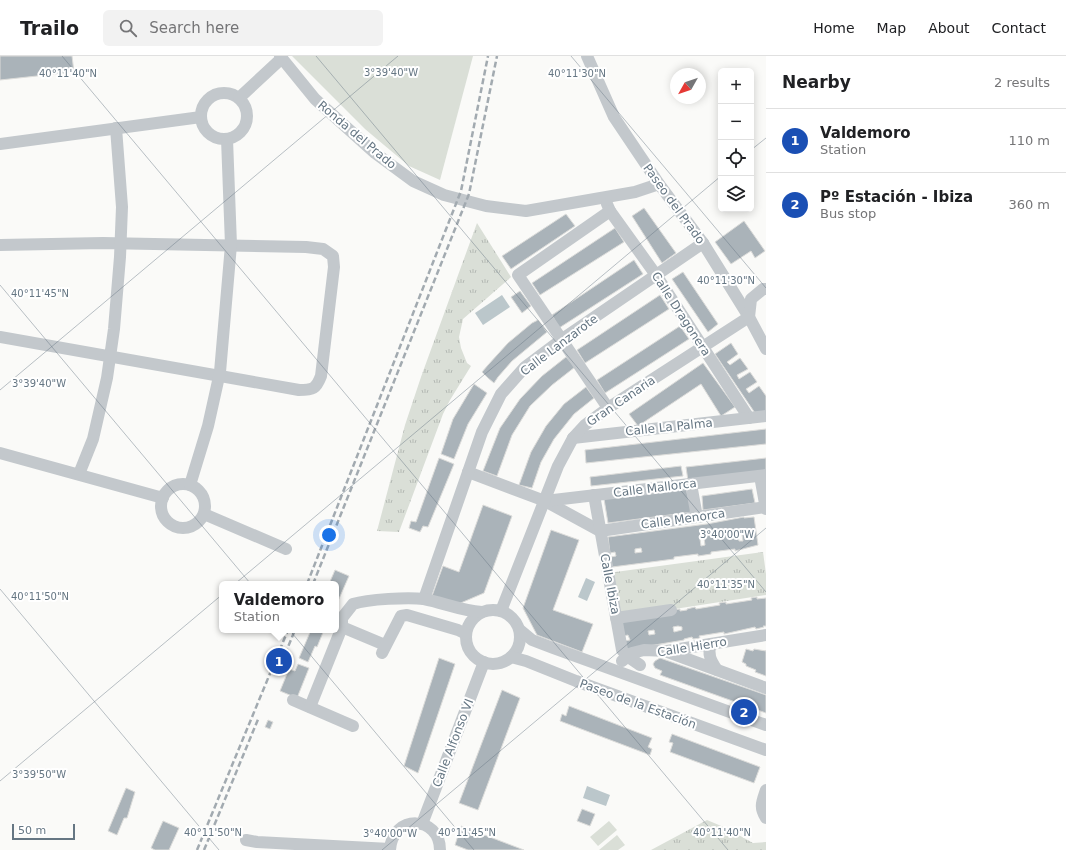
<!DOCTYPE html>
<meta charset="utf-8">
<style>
body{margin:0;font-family:"DejaVu Sans",sans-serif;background:#f2f2f2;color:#202124}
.controls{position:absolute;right:12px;top:12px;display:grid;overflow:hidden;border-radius:6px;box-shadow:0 2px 10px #0003}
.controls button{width:36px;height:36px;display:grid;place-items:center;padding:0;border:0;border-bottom:1px solid #e0e0e0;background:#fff;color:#202124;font:20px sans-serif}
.compass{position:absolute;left:670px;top:12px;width:36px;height:36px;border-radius:50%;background:#fff;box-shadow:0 2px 10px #0003;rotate:230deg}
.scale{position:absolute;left:12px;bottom:10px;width:63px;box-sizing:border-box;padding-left:4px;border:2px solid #657683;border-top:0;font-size:11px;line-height:14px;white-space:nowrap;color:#657683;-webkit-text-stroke:3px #fff;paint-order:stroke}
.you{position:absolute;left:329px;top:479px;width:14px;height:14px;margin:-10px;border:3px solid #fff;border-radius:50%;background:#1a73e8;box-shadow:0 0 0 6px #1a73e833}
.badge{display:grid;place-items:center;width:26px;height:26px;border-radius:50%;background:#111827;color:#fff;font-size:13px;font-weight:700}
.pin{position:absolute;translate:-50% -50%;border:2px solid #fff;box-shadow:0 1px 4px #0006}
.popup{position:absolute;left:219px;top:525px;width:120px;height:52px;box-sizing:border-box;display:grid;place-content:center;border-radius:6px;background:#fff;filter:drop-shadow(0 1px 3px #0005);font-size:13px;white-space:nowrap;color:#757577}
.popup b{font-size:15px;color:#202124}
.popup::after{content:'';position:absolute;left:50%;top:100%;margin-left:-8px;border:8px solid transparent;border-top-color:#fff}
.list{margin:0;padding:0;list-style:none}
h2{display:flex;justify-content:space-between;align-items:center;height:52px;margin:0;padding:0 16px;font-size:17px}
h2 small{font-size:13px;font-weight:400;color:#757577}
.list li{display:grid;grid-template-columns:26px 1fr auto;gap:12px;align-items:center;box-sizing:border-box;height:64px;padding:0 16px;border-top:1px solid #e0e0e0}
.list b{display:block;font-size:15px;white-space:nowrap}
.list p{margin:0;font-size:13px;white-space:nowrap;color:#757577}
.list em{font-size:13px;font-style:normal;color:#757577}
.icon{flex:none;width:22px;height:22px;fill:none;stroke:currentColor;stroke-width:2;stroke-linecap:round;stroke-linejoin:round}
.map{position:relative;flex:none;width:766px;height:794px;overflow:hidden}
header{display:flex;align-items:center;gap:24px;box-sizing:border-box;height:56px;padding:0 20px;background:#fff;border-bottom:1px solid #e0e0e0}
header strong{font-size:19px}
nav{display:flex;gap:22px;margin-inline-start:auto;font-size:14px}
.search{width:280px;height:36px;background:#f2f2f2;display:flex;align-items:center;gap:10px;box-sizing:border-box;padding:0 14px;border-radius:6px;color:#757577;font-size:15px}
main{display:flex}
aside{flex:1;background:#fff}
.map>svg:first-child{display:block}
.grass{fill:url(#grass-tufts)}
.garden{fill:#dadfd7}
.water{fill:#bbc7cb}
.building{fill:#aab3b9;stroke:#dcdcda;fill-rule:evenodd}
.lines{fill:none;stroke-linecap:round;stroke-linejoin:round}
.minor{stroke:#c3c8cc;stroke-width:12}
.rail{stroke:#a2aab0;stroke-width:2.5;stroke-dasharray:6 3;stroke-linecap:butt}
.ticks{fill:none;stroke:#657683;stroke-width:1;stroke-opacity:0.45}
.labels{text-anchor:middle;stroke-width:4;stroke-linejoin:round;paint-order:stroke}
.street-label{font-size:12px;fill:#657683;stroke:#fff}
.ticks-label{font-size:10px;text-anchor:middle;fill:#657683;stroke:#fff;stroke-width:4;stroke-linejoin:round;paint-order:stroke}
</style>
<header>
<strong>Trailo</strong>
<div class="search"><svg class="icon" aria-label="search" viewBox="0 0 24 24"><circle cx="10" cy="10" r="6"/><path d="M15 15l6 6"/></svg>Search here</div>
<nav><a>Home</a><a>Map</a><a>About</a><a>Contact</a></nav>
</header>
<main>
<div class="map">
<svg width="766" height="794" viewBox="0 0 766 794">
<defs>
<pattern id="grass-tufts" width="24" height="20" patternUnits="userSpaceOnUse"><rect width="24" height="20" fill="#dadfd7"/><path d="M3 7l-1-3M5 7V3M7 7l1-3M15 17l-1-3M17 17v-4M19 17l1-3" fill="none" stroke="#b4b9b4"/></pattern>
</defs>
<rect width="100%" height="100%" fill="#fafaf8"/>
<!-- grass -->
<g class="grass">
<path d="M477,167L511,221L463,263L459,281L461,292L467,307L471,310L450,344L443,358L399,476L377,475L405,369L421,321Z"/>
<path d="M763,496L766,518V539L616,562L608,517Z"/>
<path d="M707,764L726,772L753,787L766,786V794H651Z"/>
</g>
<!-- garden -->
<g class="garden">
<path d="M292,0H473L440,124L409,110L365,73Z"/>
<path d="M609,765L617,774L598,790L590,781Z"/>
<path d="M617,779L625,789L618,794H599Z"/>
</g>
<!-- water -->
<g class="water">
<path d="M502,239L510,251L483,269L475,257Z"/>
<path d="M586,522L595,526L587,545L578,541Z"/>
<path d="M587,730L610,739L606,750L583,742Z"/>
</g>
<!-- building -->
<g class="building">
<path d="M0,0H72L74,16L0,24Z"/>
<path d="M644,152L676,197L662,207L632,160Z"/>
<path d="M566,158L575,170L511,213L502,200Z"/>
<path d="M744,165L765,195L755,202L751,195L731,208L715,186Z"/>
<path d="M615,172L624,186L540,239L532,227Z"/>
<path d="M634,204L643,218L559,272L552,259Z"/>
<path d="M683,216L718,268L708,276L672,223Z"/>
<path d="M520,235L531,250L522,257L511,241Z"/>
<path d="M660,239L669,253L585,307L577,294Z"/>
<path d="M538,264L547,276L512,305L498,321L494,327L488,322L482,316L488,309L508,287L532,267Z"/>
<path d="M680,270L689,283L605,337L597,324Z"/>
<path d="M731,287L738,298L727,306L730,309L740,302L748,313L737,319L739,323L750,316L757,326L746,333L749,337L759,330L766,340V356L755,357L715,298Z"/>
<path d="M566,301L575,311L552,329L530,350L512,379L497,420L483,415L500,372L520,343L542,320Z"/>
<path d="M703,307L735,351L721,360L701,328L638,370L629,358Z"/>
<path d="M474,328L487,337L468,368L454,403L441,398L453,363Z"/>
<path d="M586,331L594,342L574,358L554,383L541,406L532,432L519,429L531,396L546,370L564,348Z"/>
<path d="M766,373V388L586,407L585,394Z"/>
<path d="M439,402L454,408L428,471L423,470L420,476L409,472L411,465L416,466Z"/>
<path d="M766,402V415L688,425L686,411Z"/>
<path d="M681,410L683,420L591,430L590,421Z"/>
<path d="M686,432L692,456L608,467L604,443Z"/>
<path d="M752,433L755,447L703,454L702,440Z"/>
<path d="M483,449L512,460L484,537L456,549L432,540L443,510L459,516Z"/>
<path d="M744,461V462L754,461L758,489L735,495V493L711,496V498L698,500V498L674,501V503L612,511L611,501L616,500L615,496L610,497L608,481L707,468ZM742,478L743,485H739L738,479ZM704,482L705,489L701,490L700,483ZM641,492L642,496L635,497V493Z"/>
<path d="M551,474L579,484L553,554L593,568L582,596L537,579L523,552Z"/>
<path d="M335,514L349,520L338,545L336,544V528H329Z"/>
<path d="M757,541V543L766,542V570H763L764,571L756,573L755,571L724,578V576L699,580L700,582L693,583L692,581L684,583V584L625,594L624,585L630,584L628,579L623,580L620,563L680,553V555L687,554V553L695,551L696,553L720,549L719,547L726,546V548L752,544L751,542ZM678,570L682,571V574L674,576L673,571ZM654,574L655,578L649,579L648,575Z"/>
<path d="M311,574H324L317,591L315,590L308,606L299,602Z"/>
<path d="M746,593L753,595L754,593L766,595V594V620L755,616L756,614L746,610V608L742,606Z"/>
<path d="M439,602L455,608L418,717L404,710Z"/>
<path d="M660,602L766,639V657L660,619L662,615L655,612L653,608L655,605Z"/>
<path d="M298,608L309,612L297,642L280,635L289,613L295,615Z"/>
<path d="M502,634L520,642L478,754L459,747Z"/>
<path d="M569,650L652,682L648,691L652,693L650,699L560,665L562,658L566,660Z"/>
<path d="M268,664L273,666L270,673L265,671Z"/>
<path d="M672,678L760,711L754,727L670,696L673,687L669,686Z"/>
<path d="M126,732L135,736L127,762H124L117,779L108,775Z"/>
<path d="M582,753L595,758L590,770L577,765Z"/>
<path d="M163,765L179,772L169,794H155L151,792Z"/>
<path d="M461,770L524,794H468L455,789Z"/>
</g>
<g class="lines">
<!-- minor -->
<g class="minor">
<path d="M280,0L315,43L375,97L413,125L444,139L486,150L526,155L635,136L659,128"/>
<path d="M587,0L614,61L659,128L703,187L749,261L766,293"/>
<circle cx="224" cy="60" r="23"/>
<path d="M239,42L282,2"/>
<path d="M0,88L201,61"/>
<path d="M607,148L610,155L656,219L749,362"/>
<path d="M0,189L103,187L306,191L323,193L333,200L334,211L321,320C316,333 313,334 299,334L0,281"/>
<path d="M749,261L751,243L763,233H766"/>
<path d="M608,352L518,219L610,155"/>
<path d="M573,382L766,360"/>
<path d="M0,397L163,442"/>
<path d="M468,416L545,445L600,475L766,451"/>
<path d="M79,418L93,383L107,322L114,273L120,201L122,151L116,72"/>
<path d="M760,420L766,453"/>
<circle cx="183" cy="450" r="22"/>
<path d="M691,428L697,461"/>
<path d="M190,429L208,370L220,316L231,189L227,83"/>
<path d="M594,439L622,594L627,600L640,609"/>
<path d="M545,445L766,419"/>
<path d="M204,458L286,493"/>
<path d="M424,543L482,376L501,338L525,311L561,284L703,187"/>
<circle cx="493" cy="581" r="27"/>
<path d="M501,555L558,410L573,382L585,369L608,352L749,261"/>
<path d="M616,562L671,554"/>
<path d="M342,571L385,589"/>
<path d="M520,574L532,584L553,592L766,669"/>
<path d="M711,588C707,598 711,605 717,614"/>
<path d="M668,596L766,632"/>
<path d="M382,597L401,560L407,559L458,574L466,578"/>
<path d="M511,601L526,605L576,625L766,694"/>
<path d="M622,605L632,597L644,594L667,595L766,579"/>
<path d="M293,644L353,670"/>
<path d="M310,651L342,571V562L353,548C368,543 409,541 424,543C444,547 462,555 482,556"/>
<path d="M766,734C762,746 759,751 766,762"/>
<path d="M422,768L484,606"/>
<path d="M246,784L257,786L390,793"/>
<path d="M390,794C392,758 440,759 440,794"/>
</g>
<!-- rail -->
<g class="rail">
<path d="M307,528L461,135L488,0"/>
<path d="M313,528L469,138L497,0"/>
<path d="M285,598L295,574"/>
<path d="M197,794L288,574"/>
<path d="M204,794L259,661"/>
</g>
</g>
<!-- ticks -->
<path class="ticks" d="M62,0L728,794M316,0L766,536M571,0L766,232M751,94L766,82M0,229L474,794M0,334L398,0M0,533L219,794M0,725L721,120M382,794L766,472"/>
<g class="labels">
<!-- street labels -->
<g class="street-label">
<text transform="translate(357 79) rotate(40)" y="4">Ronda del Prado</text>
<text transform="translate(674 148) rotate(54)" y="4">Paseo del Prado</text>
<text transform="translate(681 258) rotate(57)" y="4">Calle Dragonera</text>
<text transform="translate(559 289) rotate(-37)" y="4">Calle Lanzarote</text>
<text transform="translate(621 345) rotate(-34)" y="4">Gran Canaria</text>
<text transform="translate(669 371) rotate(-6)" y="4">Calle La Palma</text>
<text transform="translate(655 432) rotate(-7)" y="4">Calle Mallorca</text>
<text transform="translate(683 463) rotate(-8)" y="4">Calle Menorca</text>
<text transform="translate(610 528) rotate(79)" y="4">Calle Ibiza</text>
<text transform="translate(692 591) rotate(-9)" y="4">Calle Hierro</text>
<text transform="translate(638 648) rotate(20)" y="4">Paseo de la Estación</text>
<text transform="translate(453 687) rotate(-69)" y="4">Calle Alfonso VI</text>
</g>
</g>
<g class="ticks-label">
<text x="391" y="20">3°39'40"W</text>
<text x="68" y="21">40°11'40"N</text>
<text x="577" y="21">40°11'30"N</text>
<text x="726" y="228">40°11'30"N</text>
<text x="40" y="241">40°11'45"N</text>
<text x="39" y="331">3°39'40"W</text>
<text x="727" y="482">3°40'00"W</text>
<text x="726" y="532">40°11'35"N</text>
<text x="40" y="544">40°11'50"N</text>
<text x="39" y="722">3°39'50"W</text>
<text x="213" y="780">40°11'50"N</text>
<text x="467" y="780">40°11'45"N</text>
<text x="722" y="780">40°11'40"N</text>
<text x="390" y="781">3°40'00"W</text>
</g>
</svg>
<div class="controls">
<button>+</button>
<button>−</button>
<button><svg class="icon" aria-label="locate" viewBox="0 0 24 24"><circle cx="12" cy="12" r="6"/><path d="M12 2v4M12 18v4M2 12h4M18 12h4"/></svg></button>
<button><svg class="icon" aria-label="layers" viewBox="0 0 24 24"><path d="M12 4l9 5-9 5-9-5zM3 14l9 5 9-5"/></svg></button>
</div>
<svg class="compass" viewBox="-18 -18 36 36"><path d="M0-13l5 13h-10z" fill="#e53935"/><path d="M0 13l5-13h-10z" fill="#757577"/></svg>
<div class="scale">50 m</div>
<div class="you"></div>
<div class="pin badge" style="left:279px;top:605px;background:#1a4fb4">1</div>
<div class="popup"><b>Valdemoro</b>Station</div>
<div class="pin badge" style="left:744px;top:656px;background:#1a4fb4">2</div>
</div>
<aside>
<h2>Nearby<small>2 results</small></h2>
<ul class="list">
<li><span class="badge" style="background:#1a4fb4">1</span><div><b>Valdemoro</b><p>Station</p></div><em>110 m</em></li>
<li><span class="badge" style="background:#1a4fb4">2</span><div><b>Pº Estación - Ibiza</b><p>Bus stop</p></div><em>360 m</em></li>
</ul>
</aside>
</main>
